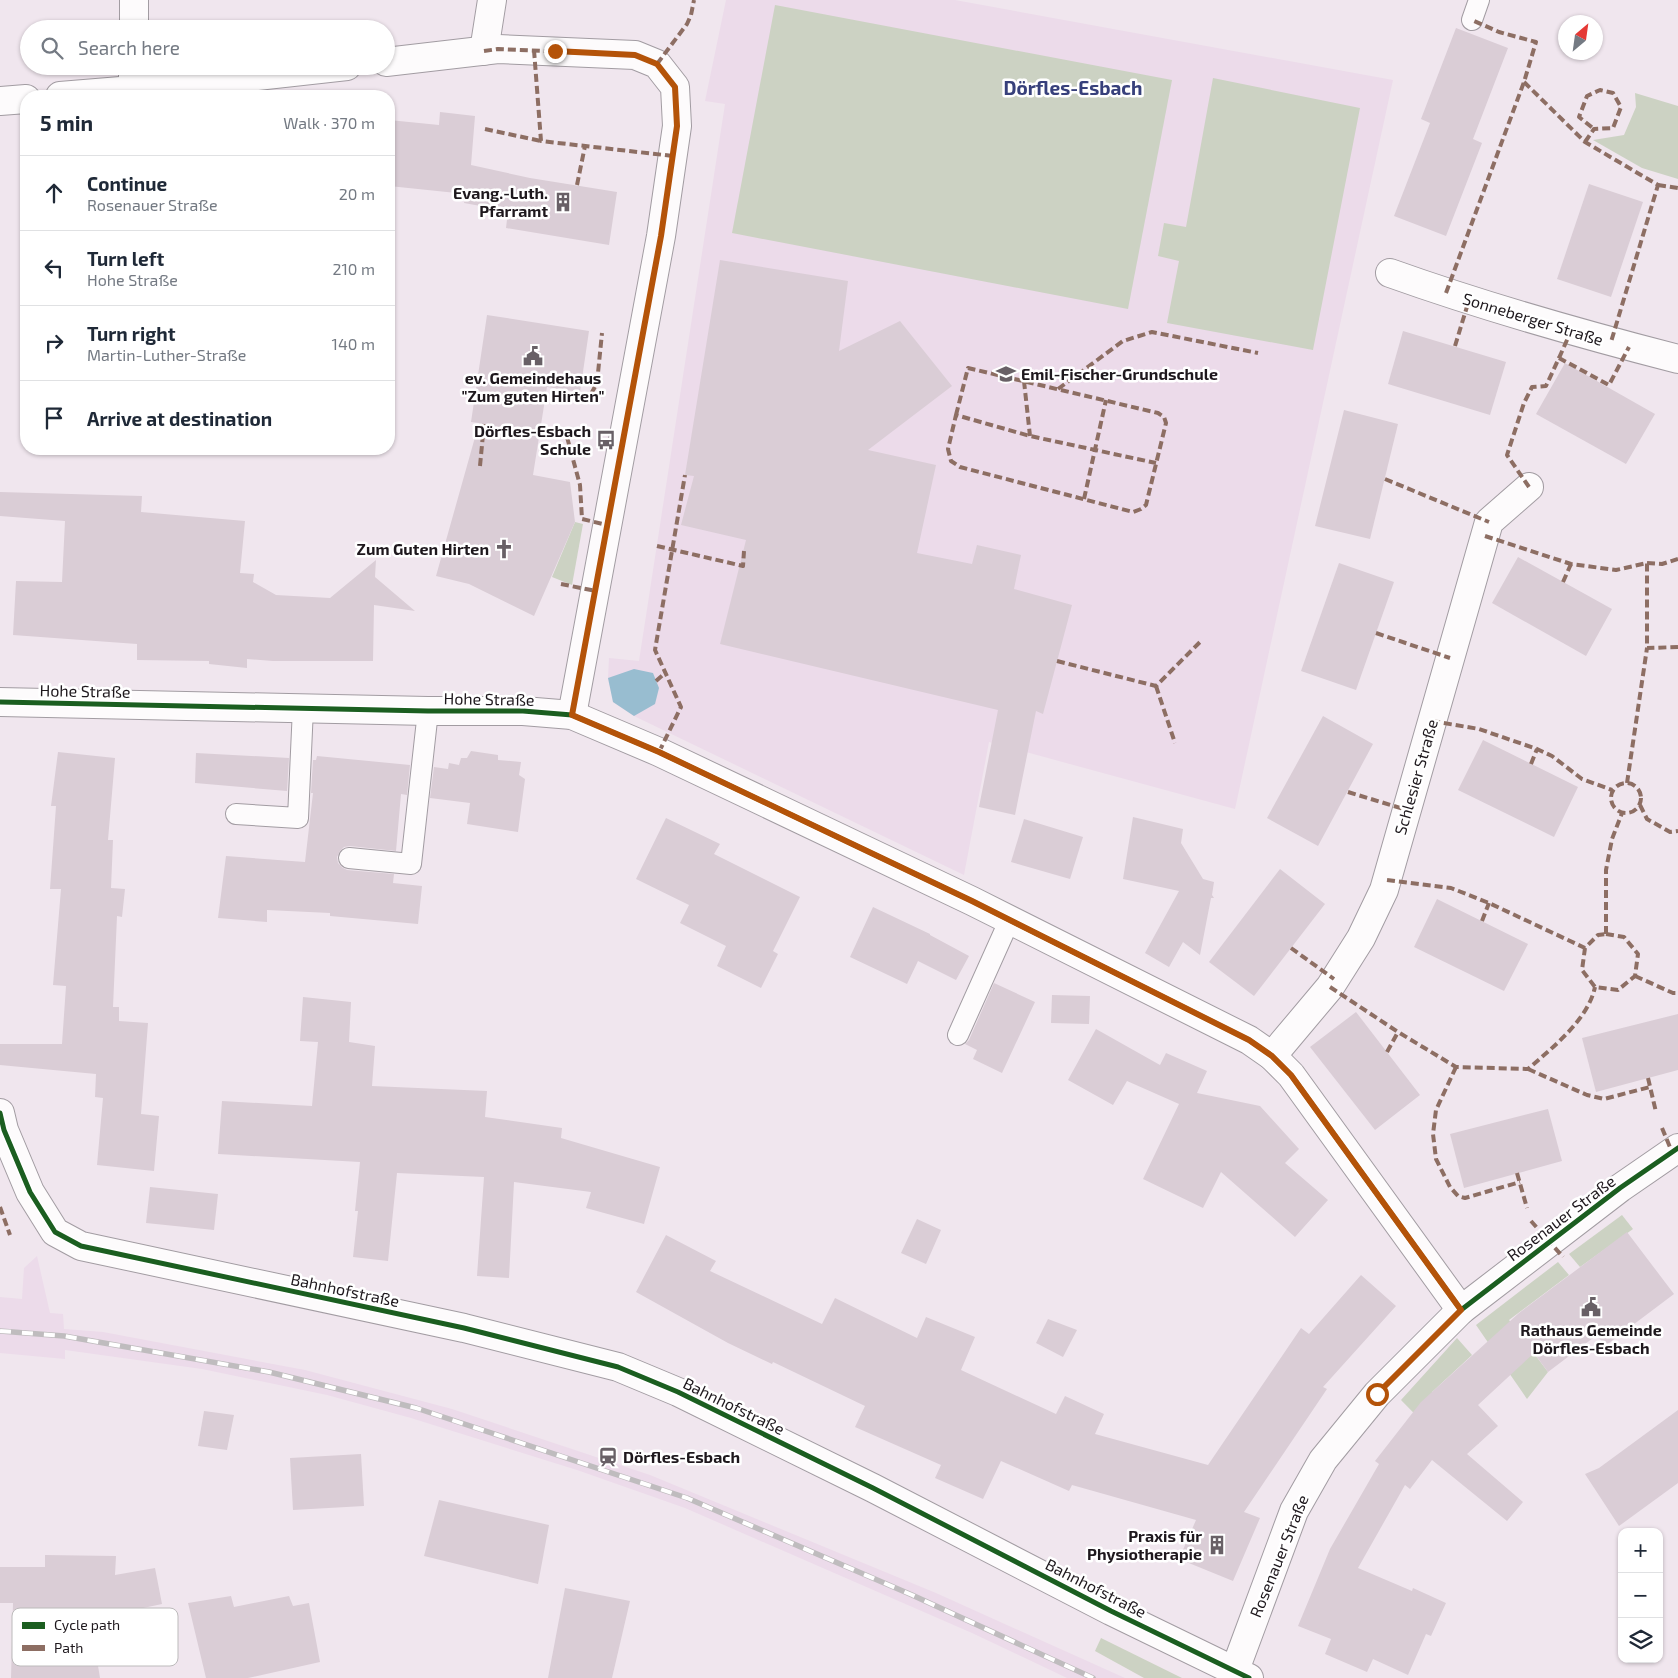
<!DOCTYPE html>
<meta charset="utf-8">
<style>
body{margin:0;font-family:"Exo 2",sans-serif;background:#f2f2f3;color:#1f2937}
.controls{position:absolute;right:15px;bottom:15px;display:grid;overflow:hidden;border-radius:10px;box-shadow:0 1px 4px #0004}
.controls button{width:45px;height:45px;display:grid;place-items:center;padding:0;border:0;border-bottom:1px solid #e0e1e3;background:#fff;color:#1f2937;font:25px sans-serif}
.compass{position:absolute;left:1558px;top:15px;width:45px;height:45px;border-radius:50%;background:#fff;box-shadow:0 1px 4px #0004;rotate:29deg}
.stop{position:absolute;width:15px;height:15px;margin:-11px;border:4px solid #b45309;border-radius:50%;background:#fff}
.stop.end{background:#b45309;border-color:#fff;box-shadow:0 1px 5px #0008}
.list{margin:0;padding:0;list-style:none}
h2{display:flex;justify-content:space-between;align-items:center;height:65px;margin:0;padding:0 20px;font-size:21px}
h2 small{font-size:16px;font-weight:400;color:#747a83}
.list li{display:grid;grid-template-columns:32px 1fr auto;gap:15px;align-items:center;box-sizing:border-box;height:75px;padding:0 20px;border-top:1px solid #e0e1e3}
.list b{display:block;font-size:19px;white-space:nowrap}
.list p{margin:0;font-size:16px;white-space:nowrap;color:#747a83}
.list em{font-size:16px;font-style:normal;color:#747a83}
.icon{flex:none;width:28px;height:28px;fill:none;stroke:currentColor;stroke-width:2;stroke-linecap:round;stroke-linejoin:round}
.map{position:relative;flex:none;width:1678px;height:1678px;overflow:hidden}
.search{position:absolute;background:#fff;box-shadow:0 1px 4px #0004;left:20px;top:20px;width:375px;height:55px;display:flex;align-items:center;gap:12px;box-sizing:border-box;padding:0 18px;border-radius:28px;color:#747a83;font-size:19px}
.panel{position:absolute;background:#fff;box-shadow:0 1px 4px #0004;left:20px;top:90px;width:375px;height:365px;border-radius:20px}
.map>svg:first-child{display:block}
.built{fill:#ecdbea}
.green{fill:#ccd2c3}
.water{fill:#98bdd0}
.building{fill:#dacdd6}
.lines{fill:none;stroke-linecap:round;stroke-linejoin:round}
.lane-casing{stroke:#a29ca2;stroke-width:22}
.street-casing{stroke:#a29ca2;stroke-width:30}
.lane{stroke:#fdfbfc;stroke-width:20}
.street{stroke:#fdfbfc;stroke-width:28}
.rail-casing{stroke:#bfbcbe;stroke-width:5.5}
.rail{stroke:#fff;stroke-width:4;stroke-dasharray:11;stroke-linecap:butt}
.quiet{stroke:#8d6e63;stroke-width:4;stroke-dasharray:8 4;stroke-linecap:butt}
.cycleway-casing{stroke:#fff;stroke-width:8}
.cycleway{stroke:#1b5e20;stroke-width:5}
.route{stroke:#b45309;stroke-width:6}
.labels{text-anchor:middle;stroke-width:5;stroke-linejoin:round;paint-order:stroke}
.poi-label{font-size:16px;font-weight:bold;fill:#1e181d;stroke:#fff;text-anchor:end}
.street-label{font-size:16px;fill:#1e181d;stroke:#fff}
.quarter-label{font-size:19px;font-weight:bold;fill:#37407b;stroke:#fff}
.key{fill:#fff;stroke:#bcbabb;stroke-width:1}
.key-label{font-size:14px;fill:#1e181d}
</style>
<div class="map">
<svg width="1678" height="1678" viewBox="0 0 1678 1678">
<rect width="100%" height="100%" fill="#f0e6ee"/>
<!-- built -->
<g class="built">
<path d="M726,0H955L1393,80L1235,809L989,742L964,875L634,716L613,702L608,678L609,658L639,661L725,104L705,101Z"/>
<path d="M37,1256L50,1313L63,1314L64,1329L103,1332L305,1370L452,1409L650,1475L936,1593L1125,1678H1067L972,1633L685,1508L577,1470L411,1418L327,1395L202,1369L65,1350V1359L0,1353V1297L22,1299L24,1268Z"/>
</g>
<!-- green -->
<g class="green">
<path d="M775,5L1172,80L1128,309L732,233Z"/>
<path d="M1213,78L1360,108L1313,350L1167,323L1179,261L1158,256L1164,223L1186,227Z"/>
<path d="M1635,93L1678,106V179L1642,168L1593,140L1624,135L1636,107Z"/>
<path d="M575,522L583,524L572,585L552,577Z"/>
<path d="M1622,1215L1633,1229L1580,1267L1569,1254Z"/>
<path d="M1558,1262L1569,1275L1509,1320L1548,1372L1527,1399L1476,1325Z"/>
<path d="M1457,1338L1472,1355L1432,1392L1479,1443L1457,1457L1401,1400Z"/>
<path d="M1101,1638L1182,1678H1144L1095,1651Z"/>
</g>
<!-- water -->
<path class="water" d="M634,669L653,673L659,688L655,704L634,716L613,702L608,678Z"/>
<!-- building -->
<g class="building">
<path d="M1456,28L1508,48L1473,139L1482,143L1446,236L1394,216L1430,123L1421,119Z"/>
<path d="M440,112L475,116L471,165L530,178L617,192L609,245L506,228L508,211L464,203L466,194L389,186V120L439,125Z"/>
<path d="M1589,184L1643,202L1611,297L1557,279Z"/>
<path d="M720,260L848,281L839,351L900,321L952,386L868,450L936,465L917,553L972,564L977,545L1021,555L1014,589L1072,605L1043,714L1036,711L1015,815L979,807L998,710L720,644L746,540L681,525L694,476L685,475Z"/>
<path d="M487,315L589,331L580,392L547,387L533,475L570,482L575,522L534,616L469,584L436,576L479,423L471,422Z"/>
<path d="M1403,331L1506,362L1490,415L1388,384Z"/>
<path d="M1565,363L1655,414L1626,464L1536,414Z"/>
<path d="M1344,410L1398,424L1370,539L1315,526Z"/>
<path d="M0,492L142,496L141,512L245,521L240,573L254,574L253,582L276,595L330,598L376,560L375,577L415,611L374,605L373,661H273L247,659V668L209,664V661L137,660V644L13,635L16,581L62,582L65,521L0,516Z"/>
<path d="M1518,557L1612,609L1586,656L1492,603Z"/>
<path d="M1339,563L1394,582L1356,690L1301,671Z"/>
<path d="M1323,716L1373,744L1318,846L1267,818Z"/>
<path d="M1483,740L1578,787L1554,837L1458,790Z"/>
<path d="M471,751L498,755V760L521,762L519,775L525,779L518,832L467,824L470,803L430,798L434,767L448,769L449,763L459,765L461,758H467Z"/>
<path d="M58,752L115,758L108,840H113L111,888L125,889L122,917L117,916L113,1007H119V1021L148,1023L141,1114L159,1116L154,1171L97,1165L103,1098L95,1097L96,1074L0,1065V1044H62L66,986L53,985L61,889H50L56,806H51Z"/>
<path d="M196,753L289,758L287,791L195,783Z"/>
<path d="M317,756L410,765L407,795L401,794L396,851L350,846L344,847L340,851L337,857L338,863L343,868L347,870L394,874L393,883L422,886L418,924L330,916V913L267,910V922L218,918L226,856L305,862L313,793H311L313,760H316Z"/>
<path d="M1133,817L1183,829L1181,843L1203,879L1214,882L1212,895L1214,898H1211L1200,955L1183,942L1169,967L1145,953L1179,891L1123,879Z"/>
<path d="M666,818L720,844L714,854L800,897L773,951L778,954L761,988L717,966L726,946L680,923L689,905L636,879Z"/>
<path d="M1024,819L1083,837L1070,879L1011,862Z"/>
<path d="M1280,869L1325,904L1254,996L1209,962Z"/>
<path d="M1437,899L1528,944L1504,991L1414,947Z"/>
<path d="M873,907L930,934V935L969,956L956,980L918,961L907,984L850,957Z"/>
<path d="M994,983L1035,1002L1002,1073L973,1059L977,1050L965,1044L969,1040Z"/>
<path d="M1052,995L1090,996L1089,1024L1051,1023Z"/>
<path d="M303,997L351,1002L349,1042L375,1046L372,1086L487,1091L485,1117L562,1128L561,1138L660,1167L644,1224L586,1208L591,1192L514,1182L509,1278L477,1276L484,1177L397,1173L388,1261L353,1257L358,1211H355L360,1162L218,1154L222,1101L312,1106L318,1042L300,1041Z"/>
<path d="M1356,1012L1420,1095L1375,1130L1310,1047Z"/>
<path d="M1678,1014V1070L1596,1092L1582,1038Z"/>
<path d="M1096,1029L1160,1065L1166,1053L1207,1071L1197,1093L1260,1106L1299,1149L1285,1163L1328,1200L1295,1237L1221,1172L1203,1208L1143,1179L1179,1104L1127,1081L1113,1105L1068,1080Z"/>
<path d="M1548,1109L1562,1161L1464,1188L1450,1134Z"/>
<path d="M150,1187L218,1194L214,1230L146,1223Z"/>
<path d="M917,1219L941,1230L926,1264L901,1253Z"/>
<path d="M1627,1232L1674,1294L1605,1346L1597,1335L1548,1372L1534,1353L1478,1405L1498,1426L1467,1454L1523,1502L1507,1521L1432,1460L1410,1489L1405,1485L1358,1568L1412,1591L1413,1588L1446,1603L1431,1636L1426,1634L1408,1675L1373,1659L1367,1672L1325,1654L1331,1639L1298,1626L1330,1549L1379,1464L1375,1461L1421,1402L1519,1313Z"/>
<path d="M666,1235L716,1261L710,1271L822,1324L835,1298L917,1338L926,1317L975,1337L961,1370L1056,1414L1065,1396L1104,1414L1095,1434L1208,1465L1301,1328L1309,1334L1361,1275L1396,1306L1323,1387L1327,1389L1244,1512L1260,1518L1233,1581L1179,1559L1196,1520L1072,1485L1069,1491L1001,1461L983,1499L935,1478L941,1465L855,1427L865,1406L773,1362L772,1364L728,1343L636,1292Z"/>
<path d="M1048,1319L1077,1330L1063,1357L1036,1343Z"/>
<path d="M1678,1410V1483L1619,1526L1585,1474L1599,1468Z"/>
<path d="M204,1411L234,1415L227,1450L198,1446Z"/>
<path d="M361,1454L364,1506L293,1510L290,1458Z"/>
<path d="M439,1500L549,1525L538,1584L424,1556Z"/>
<path d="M45,1555L116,1556L115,1575L155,1568L162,1604L115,1614V1629H92L100,1678H11L13,1603H0V1567H45Z"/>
<path d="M565,1588L630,1601L612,1678H548Z"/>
<path d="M231,1596L234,1607L289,1596L293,1606L309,1603L320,1662L248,1678H206L188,1603Z"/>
</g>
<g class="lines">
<defs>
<g id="lane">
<path d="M1472,20L1479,0"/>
<path d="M236,814L298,818L303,708"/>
<path d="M349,858L411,864L428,711"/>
<path d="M958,1035L1010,919"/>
</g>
<g id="street">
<path d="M134,29V0"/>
<path d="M484,51L492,0"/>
<path d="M386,62L498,49L635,55L657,64L675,87L677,126L661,236L572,715"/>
<path d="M133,90V66"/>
<path d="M60,96L133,90L347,66"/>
<path d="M0,101L26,99"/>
<path d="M1390,273C1485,307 1581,334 1678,359"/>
<path d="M0,702L428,711H523L572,715L659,752L972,901L1249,1040L1272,1056L1291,1075L1461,1310"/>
<path d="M1272,1056L1330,987L1361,938L1384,890L1489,522L1529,487"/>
<path d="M0,1113L4,1130L30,1192L55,1232L81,1246L464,1328L618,1367L678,1392L873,1488L1111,1611L1249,1678"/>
<path d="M1232,1678L1294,1511L1323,1460L1377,1394L1461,1310L1620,1188L1678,1148"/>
</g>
</defs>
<!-- lane casing -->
<use href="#lane" class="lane-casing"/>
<!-- street casing -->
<use href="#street" class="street-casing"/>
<!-- lane -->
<use href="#lane" class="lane"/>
<!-- street -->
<use href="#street" class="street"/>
<defs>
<path id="rail" d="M0,1331L64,1336L269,1372L416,1408L687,1498L912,1595L1093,1678"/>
</defs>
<!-- rail casing -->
<use href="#rail" class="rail-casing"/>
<!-- rail -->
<use href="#rail" class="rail"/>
<!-- quiet -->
<g class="quiet">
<path d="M534,50L541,141L673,156"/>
<path d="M484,51L498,49L635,55L657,64L675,87L677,126L661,236L572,715"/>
<path d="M657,64L687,24L691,15L694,0"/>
<path d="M1524,82L1585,142L1658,185L1611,342"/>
<path d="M485,129L541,141"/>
<path d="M1585,142L1594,129L1613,128L1621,107L1613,93L1600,90L1587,96L1579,117L1594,129"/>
<path d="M577,185L585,146"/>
<path d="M1658,185L1678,188"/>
<path d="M1446,293L1524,82L1536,42L1499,32L1472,20"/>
<path d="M1455,346L1469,300"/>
<path d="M1559,358L1571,331"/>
<path d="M582,381L600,382"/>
<path d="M1024,381L1030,436"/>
<path d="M1058,389L1123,341L1152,332L1258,353"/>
<path d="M591,394L597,383L602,333"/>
<path d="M956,415L968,368L1158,413L1164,417L1166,423L1146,505L1141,509L1133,512L960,467L951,461L948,449L956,415L1030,436L1156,463"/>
<path d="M567,437L580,485L582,519L607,525"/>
<path d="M480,466L484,424"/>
<path d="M1385,479L1489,522"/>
<path d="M1529,487L1507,455L1524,403L1532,387L1546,386L1559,358L1609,385L1629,347"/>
<path d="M1084,499L1106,400"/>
<path d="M1485,536L1571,564L1616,570L1647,563V648L1678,647"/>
<path d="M657,546L743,566L744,551"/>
<path d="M1647,563L1662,564L1678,559"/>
<path d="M1563,582L1571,564"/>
<path d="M561,584L596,591"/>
<path d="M1376,633L1450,658"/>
<path d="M1057,661L1156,686L1201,641"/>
<path d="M656,681L665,673"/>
<path d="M1156,686L1175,743"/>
<path d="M1432,721L1479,729L1537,749L1552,756L1582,779L1612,790"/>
<path d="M659,752L681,707L655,650L685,475"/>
<path d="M1531,764L1537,749"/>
<circle cx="1626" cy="798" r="15"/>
<path d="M1627,783L1647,648"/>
<path d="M1348,792L1407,810"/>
<path d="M1640,805L1647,819L1670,832L1678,831"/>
<path d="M1387,880L1451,888L1489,903L1585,948"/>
<path d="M1482,921L1489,903"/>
<path d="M1606,934L1624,937L1638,954L1635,976L1618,990L1595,987L1582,970L1585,948L1598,935Z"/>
<path d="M1606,934V870L1612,839L1622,813"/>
<path d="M1291,948L1334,979"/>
<path d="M1635,976L1673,993H1678"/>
<path d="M1330,987L1398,1032L1456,1067L1528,1069C1552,1048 1588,1020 1595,987"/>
<path d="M1387,1052L1398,1032"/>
<path d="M1456,1067L1436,1110L1433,1134L1436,1159L1450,1187L1458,1196L1465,1198L1520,1182"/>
<path d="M1528,1069L1587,1095L1604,1099L1650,1087"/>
<path d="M1648,1078L1656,1112"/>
<path d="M1662,1128L1672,1152"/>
<path d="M1517,1173L1527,1208"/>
<path d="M0,1207L10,1235"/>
<path d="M1531,1221L1563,1257"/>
</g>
<defs>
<g id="cycleway">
<path d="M0,702L428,711H523L572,715L659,752L972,901L1249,1040L1272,1056L1291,1075L1461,1310L1620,1188L1678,1148"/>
<path d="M0,1113L4,1130L30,1192L55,1232L81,1246L464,1328L618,1367L678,1392L873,1488L1111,1611L1249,1678"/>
</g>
</defs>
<!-- cycleway casing -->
<use href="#cycleway" class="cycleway-casing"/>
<!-- cycleway -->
<use href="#cycleway" class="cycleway"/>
</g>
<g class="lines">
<!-- route -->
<path class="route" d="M555,51L635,55L657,64L675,87L677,126L661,236L572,715L659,752L972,901L1249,1040L1272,1056L1291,1075L1461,1310L1377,1394"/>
</g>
<!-- icons -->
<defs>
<symbol id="building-bare" viewBox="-9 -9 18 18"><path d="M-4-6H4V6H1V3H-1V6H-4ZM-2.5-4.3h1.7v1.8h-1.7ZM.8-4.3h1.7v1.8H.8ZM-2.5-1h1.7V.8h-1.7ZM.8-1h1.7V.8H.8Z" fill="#686066" stroke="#fff" stroke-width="2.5" paint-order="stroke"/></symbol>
<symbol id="civic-bare" viewBox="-9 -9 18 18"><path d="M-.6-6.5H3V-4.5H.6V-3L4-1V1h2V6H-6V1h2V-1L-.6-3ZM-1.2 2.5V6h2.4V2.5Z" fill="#686066" stroke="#fff" stroke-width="2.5" paint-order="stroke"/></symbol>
<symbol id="school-bare" viewBox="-9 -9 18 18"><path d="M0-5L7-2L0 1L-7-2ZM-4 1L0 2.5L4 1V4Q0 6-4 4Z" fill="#686066" stroke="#fff" stroke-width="2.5" paint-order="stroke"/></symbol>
<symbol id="bus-bare" viewBox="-9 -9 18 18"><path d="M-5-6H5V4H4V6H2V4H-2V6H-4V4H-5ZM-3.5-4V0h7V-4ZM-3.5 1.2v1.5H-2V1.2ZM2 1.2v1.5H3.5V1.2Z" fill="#686066" stroke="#fff" stroke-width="2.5" paint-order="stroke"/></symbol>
<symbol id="church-bare" viewBox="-9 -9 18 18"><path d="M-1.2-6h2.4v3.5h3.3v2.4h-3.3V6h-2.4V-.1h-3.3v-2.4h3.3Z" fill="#686066" stroke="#fff" stroke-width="2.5" paint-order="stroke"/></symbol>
<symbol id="station-bare" viewBox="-9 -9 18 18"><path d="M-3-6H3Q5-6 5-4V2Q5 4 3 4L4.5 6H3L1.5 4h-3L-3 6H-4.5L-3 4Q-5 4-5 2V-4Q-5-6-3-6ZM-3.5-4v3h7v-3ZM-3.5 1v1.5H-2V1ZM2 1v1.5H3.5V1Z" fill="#686066" stroke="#fff" stroke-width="2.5" paint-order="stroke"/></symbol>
</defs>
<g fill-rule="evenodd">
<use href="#building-bare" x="549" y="188" width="28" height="28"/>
<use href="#civic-bare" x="519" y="342" width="28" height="28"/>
<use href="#school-bare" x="992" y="360" width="28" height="28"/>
<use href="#bus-bare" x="592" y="426" width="28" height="28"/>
<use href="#church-bare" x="490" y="535" width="28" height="28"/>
<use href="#civic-bare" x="1577" y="1293" width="28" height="28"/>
<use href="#station-bare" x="594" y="1443" width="28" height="28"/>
<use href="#building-bare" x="1203" y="1531" width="28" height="28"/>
</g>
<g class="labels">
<!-- poi labels -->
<g class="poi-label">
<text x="548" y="199">Evang.-Luth.<tspan x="548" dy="18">Pfarramt</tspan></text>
<text x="1021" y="380" text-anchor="start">Emil-Fischer-Grundschule</text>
<text x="533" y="384" text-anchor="middle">ev. Gemeindehaus<tspan x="533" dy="18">"Zum guten Hirten"</tspan></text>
<text x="591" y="437">Dörfles-Esbach<tspan x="591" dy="18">Schule</tspan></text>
<text x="489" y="555">Zum Guten Hirten</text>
<text x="1591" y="1336" text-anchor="middle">Rathaus Gemeinde<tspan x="1591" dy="18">Dörfles-Esbach</tspan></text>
<text x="623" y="1463" text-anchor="start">Dörfles-Esbach</text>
<text x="1202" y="1542">Praxis für<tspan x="1202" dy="18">Physiotherapie</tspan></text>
</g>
<!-- street labels -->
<g class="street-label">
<text transform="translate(1533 319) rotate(17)" y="6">Sonneberger Straße</text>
<text transform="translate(85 691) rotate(1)" y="6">Hohe Straße</text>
<text transform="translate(489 699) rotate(1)" y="6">Hohe Straße</text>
<text transform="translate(1416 777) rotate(-74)" y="6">Schlesier Straße</text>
<text transform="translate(1561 1218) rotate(-37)" y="6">Rosenauer Straße</text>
<text transform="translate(345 1290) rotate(12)" y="6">Bahnhofstraße</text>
<text transform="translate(734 1406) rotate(26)" y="6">Bahnhofstraße</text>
<text transform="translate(1279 1556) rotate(-68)" y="6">Rosenauer Straße</text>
<text transform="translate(1096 1588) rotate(27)" y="6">Bahnhofstraße</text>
</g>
<!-- quarter labels -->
<g class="quarter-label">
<text x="1073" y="95">Dörfles-Esbach</text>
</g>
</g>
<!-- legend -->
<rect x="12" y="1608" width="166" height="58" rx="8" class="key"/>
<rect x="22" y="1622" width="23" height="7" fill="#1b5e20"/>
<rect x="22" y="1645" width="23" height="6" fill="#8d6e63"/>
<g class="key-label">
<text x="54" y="1630">Cycle path</text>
<text x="54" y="1653">Path</text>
</g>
</svg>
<div class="controls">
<button>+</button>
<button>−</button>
<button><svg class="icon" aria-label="layers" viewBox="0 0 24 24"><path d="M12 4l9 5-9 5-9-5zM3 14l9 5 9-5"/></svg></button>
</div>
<svg class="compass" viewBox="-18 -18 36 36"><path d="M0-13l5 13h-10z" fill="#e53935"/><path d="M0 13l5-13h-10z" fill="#747a83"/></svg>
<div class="stop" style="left:1377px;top:1394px"></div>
<div class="stop end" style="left:555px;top:51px"></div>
<div class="search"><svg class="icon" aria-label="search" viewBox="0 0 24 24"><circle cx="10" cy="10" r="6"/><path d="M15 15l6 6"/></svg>Search here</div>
<section class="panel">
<h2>5 min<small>Walk · 370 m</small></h2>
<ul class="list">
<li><svg class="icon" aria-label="ahead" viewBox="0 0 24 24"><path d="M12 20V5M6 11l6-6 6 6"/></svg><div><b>Continue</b><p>Rosenauer Straße</p></div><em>20 m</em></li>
<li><svg class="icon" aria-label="left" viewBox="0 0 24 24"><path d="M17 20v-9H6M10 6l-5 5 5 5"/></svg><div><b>Turn left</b><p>Hohe Straße</p></div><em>210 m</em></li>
<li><svg class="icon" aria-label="right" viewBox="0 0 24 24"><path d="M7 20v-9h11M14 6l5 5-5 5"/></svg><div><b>Turn right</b><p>Martin-Luther-Straße</p></div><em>140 m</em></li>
<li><svg class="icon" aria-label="arrive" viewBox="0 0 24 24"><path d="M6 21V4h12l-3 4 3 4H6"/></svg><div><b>Arrive at destination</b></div></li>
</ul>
</section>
</div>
